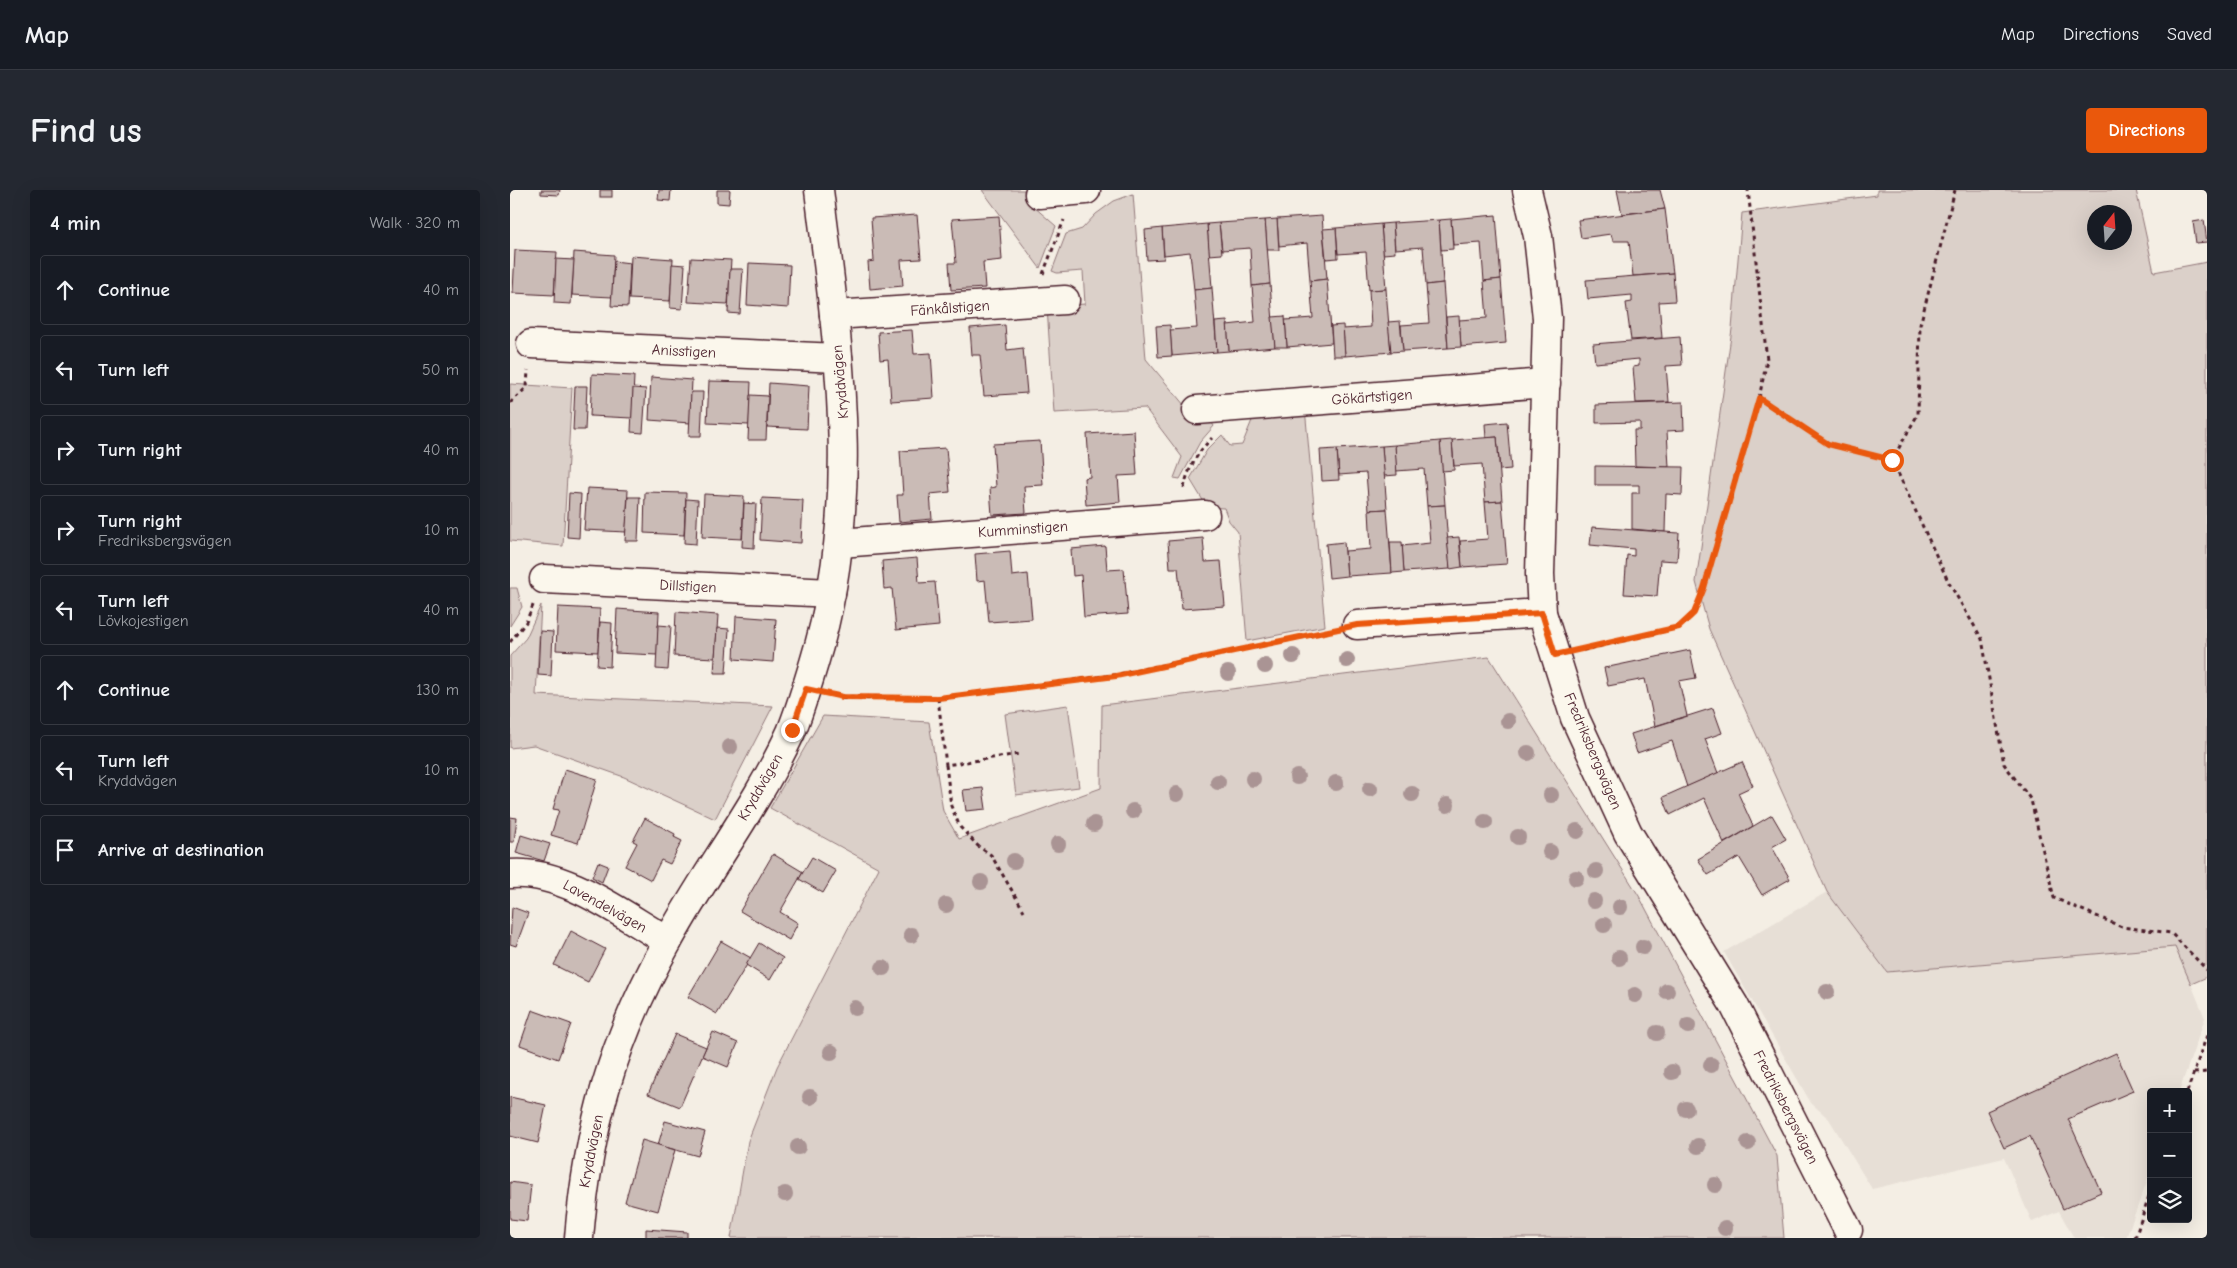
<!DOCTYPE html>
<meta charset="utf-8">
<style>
body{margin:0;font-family:"Comic Neue",sans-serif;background:#242831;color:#f1f3f6}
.controls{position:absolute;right:15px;bottom:15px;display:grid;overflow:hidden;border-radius:5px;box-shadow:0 5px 20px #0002}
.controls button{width:45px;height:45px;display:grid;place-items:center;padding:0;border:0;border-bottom:1px solid #363941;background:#171b24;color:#f1f3f6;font:25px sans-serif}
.compass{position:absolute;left:1577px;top:15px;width:45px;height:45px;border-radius:50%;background:#171b24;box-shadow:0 5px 20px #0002;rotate:17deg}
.stop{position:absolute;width:15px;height:15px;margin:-11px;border:4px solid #ea580c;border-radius:50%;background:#fff}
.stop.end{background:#ea580c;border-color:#fff;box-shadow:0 1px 5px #0008}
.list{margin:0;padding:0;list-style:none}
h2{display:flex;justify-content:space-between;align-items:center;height:65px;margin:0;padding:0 20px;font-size:21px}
h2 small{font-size:16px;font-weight:400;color:#9ea1a6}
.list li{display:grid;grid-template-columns:32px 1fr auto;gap:15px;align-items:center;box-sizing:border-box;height:70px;margin:0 10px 10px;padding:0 10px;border:1px solid #363941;border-radius:5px}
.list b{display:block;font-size:19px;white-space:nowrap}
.list p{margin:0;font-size:16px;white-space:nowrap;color:#9ea1a6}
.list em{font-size:16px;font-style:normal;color:#9ea1a6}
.icon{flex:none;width:28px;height:28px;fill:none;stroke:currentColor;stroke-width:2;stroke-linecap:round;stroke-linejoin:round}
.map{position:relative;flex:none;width:1697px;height:1048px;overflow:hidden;border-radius:5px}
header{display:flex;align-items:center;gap:30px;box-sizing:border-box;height:70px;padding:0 25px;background:#171b24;border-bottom:1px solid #363941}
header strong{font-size:24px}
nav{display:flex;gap:28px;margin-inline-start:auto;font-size:18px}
.intro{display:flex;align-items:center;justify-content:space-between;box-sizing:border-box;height:120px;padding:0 30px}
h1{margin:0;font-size:35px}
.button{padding:12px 22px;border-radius:5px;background:#ea580c;color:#fff;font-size:18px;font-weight:700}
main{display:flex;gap:30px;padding:0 30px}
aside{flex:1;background:#171b24;border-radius:5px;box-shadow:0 5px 20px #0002}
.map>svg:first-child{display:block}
.built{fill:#e7dfd6}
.green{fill:#dbd0c9;stroke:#92787a;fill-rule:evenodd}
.building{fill:#cabbb6;stroke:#4a1f2b}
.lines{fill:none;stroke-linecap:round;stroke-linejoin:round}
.minor-casing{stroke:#4a1f2b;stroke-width:31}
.path{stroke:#4a1f2b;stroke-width:3;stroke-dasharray:4 4;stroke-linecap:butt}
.minor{stroke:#fbf7ec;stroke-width:28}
.tree{fill:#aa9494}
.route{stroke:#ea580c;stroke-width:6}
.labels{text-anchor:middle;stroke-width:5;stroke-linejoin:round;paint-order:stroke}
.street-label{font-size:15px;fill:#4a1f2b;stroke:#fbf7ec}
</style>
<header>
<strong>Map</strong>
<nav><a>Map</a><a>Directions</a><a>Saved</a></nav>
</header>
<div class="intro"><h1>Find us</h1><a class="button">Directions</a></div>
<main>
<aside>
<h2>4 min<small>Walk · 320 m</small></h2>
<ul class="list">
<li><svg class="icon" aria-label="ahead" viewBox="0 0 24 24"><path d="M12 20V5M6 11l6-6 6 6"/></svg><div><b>Continue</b></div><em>40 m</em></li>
<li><svg class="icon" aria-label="left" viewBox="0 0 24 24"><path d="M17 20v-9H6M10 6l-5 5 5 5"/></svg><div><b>Turn left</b></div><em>50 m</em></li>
<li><svg class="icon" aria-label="right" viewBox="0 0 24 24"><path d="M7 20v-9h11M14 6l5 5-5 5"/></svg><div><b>Turn right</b></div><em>40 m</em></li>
<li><svg class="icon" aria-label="right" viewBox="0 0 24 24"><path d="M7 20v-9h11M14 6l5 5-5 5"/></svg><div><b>Turn right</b><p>Fredriksbergsvägen</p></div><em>10 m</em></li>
<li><svg class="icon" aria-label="left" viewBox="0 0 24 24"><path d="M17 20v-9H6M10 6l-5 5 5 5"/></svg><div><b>Turn left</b><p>Lövkojestigen</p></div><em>40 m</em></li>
<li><svg class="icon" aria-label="ahead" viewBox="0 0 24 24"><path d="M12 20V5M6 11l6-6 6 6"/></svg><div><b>Continue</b></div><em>130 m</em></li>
<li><svg class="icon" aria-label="left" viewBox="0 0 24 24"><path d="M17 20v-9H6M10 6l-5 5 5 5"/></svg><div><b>Turn left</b><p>Kryddvägen</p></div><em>10 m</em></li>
<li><svg class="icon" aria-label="arrive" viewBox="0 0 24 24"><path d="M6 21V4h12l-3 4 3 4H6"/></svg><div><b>Arrive at destination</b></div></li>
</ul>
</aside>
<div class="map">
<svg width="1697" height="1048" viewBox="0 0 1697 1048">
<rect width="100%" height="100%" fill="#f4eee4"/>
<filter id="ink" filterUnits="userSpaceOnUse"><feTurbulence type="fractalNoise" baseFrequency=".02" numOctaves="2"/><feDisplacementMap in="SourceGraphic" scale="10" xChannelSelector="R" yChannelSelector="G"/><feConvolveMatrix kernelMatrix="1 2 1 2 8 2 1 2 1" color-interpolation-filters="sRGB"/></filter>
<g filter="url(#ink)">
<!-- built -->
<path class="built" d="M1317,702L1377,782L1666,757L1695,828L1669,902H1641V980L1616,1048H1564L1549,1021L1522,1032L1494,968L1362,999L1319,929L1301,913L1214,762Z"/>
<!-- green -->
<g class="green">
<path d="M472,0H514L515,9L546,36L530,78Z"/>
<path d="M1367,0H1626L1644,82L1697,72V787L1681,794L1665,757L1377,782L1317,702L1199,439L1186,392L1222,139L1232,23L1367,5ZM1584,22H1614V52H1584Z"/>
<path d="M623,4L636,169L684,227L697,226L704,236L690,252L670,289L664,288L672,267L635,218L544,223L537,117L575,114L573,81L547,83L542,81L556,44L572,39L586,24L604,11Z"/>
<path d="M0,194L62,198L53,356L0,351Z"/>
<path d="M795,218L815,436L737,451L728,342L719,331L714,318L697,317L680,289L697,260L712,245L720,256L732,255L745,223Z"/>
<path d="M0,398H7L12,417L0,436Z"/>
<path d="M31,415L26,505L263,516L205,629L114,587L24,555L0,558V466L16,448Z"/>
<path d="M979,467L1129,706L1267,966L1274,1048H221L238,951L267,877L369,678L260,618L313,526L419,532L433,621L449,649L591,598L592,515Z"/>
<path d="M558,515L569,597L506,605L495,524Z"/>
</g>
<!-- building -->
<g class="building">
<path d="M31,0H50L49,5L31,4Z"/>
<rect x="90" y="0" width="12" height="7"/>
<path d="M149,0H161L160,11L148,10Z"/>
<path d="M207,0H220L219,14L207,13Z"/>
<path d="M1107,0H1150L1155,19L1112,24Z"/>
<path d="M1155,19L1163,83L1123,86L1119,51H1103L1101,44L1071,48L1068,30Z"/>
<path d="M407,25L411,69L391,70L393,96L360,99L358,72L364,71L361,28Z"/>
<path d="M986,25L991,89L974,91L971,53L943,55L941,29Z"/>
<path d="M489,26L492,70L473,72L475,98L441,100L439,73H446L442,29Z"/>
<path d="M812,26L817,89L800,91L797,53L769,56L767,29Z"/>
<path d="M767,29L769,60H757L755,30Z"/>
<path d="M941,29L943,59L931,60L929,30Z"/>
<path d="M755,30L760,94L742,96L740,58L712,60L709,33Z"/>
<path d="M929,30L933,93L916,95L913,57L885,59L883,33Z"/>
<path d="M1694,30L1697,52L1686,53L1683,32Z"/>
<path d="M709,33L712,64L699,65L697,34Z"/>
<path d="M883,33L885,63L873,64L871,34Z"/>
<path d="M697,34L702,98L684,100L680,62L654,65L652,38Z"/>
<path d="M871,34L876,99L859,100L856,62L828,64L826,38Z"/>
<path d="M652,38L654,69L637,70L635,40Z"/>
<path d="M826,38L828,68L816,69L813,39Z"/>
<path d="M5,60L47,62L44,105L3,103Z"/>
<path d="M64,62L104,65L102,107L62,105Z"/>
<path d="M121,66L163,69L160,111L119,109Z"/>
<path d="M181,68L221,70L218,114L178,112Z"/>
<path d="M46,69L64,70L61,114L44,113Z"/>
<path d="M104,71L120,73L118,117L101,116Z"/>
<path d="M239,73L280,75L278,118L237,115Z"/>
<path d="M162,74L175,75L172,119L160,118Z"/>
<path d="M220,79H233L230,124L218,123Z"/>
<path d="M1163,83L1165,111L1149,112L1152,148L1121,150L1116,113L1122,112V105L1078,109L1076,90Z"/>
<path d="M817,89L822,153L777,157L775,130L803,128L800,91Z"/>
<path d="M991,89L996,153L951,157L949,130L977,128L974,91Z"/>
<path d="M933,93L938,158L893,161L891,135L919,133L916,95Z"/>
<path d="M760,94L765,157L719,161L717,135L745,132L742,96Z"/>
<path d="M702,98L707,162L662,166L660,140L687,138L684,100Z"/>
<path d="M876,99L881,162L835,166L833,139L861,137L859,100Z"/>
<path d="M775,126L777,157H765L762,127Z"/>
<path d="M949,126L951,157L938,158L936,127Z"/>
<path d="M717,131L719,161L707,162L705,132Z"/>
<path d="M890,131L893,161L881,162L878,132Z"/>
<path d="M495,135L497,160L513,158L517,203L474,206L470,165H462L460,138Z"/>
<path d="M660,135L662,166L648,167L646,136Z"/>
<path d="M833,135L835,166H823L821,136Z"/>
<path d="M402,140L404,164L421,163L424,208L381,211L378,169L370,170L368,142Z"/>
<path d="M1170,147L1172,175L1156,176L1159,212L1126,213L1123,177L1129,176V169L1085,173L1083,154Z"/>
<path d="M82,184L124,186L122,228L80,226Z"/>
<path d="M141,187L182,190L180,233L139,230Z"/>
<path d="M199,191L241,192L239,235L197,233Z"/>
<path d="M259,193L299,196L297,239L257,237Z"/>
<path d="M65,196H77L75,240H63Z"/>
<path d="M123,198L136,199L133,243L121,242Z"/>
<path d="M181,202H193L191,246H179Z"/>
<path d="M240,205L258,206L256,250H238Z"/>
<path d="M1173,212L1174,240L1157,241L1159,277L1125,276L1124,240H1130V232L1086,233V215Z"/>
<path d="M997,232L1001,279L990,280L987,247L976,248L975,234Z"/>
<path d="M624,241L627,285L608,286L610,312L576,315L574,288L580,287L577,244Z"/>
<path d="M987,247L992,311L975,312L972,274L944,276L942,250Z"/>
<path d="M942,250L944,280L932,281L930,251Z"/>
<path d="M530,251L533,295L514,296L516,323L482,325L480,298L486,297L483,254Z"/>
<path d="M930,251L935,315L917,316L914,279L886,281L885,255Z"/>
<path d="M885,255L887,285L874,286L872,256Z"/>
<path d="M872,256L877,319L859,320L856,283L829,285L827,259Z"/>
<path d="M436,258L440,302L420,304L422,329L389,332L387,305H393L390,261Z"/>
<path d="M827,259L829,290L812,291L810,260Z"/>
<path d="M1085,276L1173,277L1172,305L1156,304L1155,342L1122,339V303H1129V295H1085Z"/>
<path d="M77,298L118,300L116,342L74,340Z"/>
<path d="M135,302L176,303L174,345L134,343Z"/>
<path d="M59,303L71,304L69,348L57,347Z"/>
<path d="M194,304L234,306L232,349L192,347Z"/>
<path d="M118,307H130L128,351H115Z"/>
<path d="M252,308L293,310L291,353L250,350Z"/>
<path d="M176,309L188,310L186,354L174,353Z"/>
<path d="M992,311L997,374L952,377L950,351L978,349L975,312Z"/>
<path d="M234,313L246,314L244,358L232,357Z"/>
<path d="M935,315L940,379L894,382L892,356L920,353L917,316Z"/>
<path d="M877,319L882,383L837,386L835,361L861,359L859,320Z"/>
<path d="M1082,337L1169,343L1167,371L1150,370L1147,406L1114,404L1117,365L1124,366V359L1080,355Z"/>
<path d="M949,347L952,377L940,379L937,348Z"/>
<path d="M693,348L695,372L711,371L715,416L672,419L668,378H660L658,351Z"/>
<path d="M834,352L837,386L819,388L816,354Z"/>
<path d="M880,352H892L894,382L882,383Z"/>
<path d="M595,356L597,380L614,379L618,424L574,427L571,385L563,386L561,359Z"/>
<path d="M500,361L502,386L518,384L522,429L479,432L475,390L467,391L465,364Z"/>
<path d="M407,368L409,393L425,392L429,436L386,440L382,398L374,399L372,371Z"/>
<path d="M48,417L90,419L88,462L46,460Z"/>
<path d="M107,419L149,422L147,465L105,463Z"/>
<path d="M166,422L208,425L205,468L164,466Z"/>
<path d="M226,426L266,429L263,472L224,469Z"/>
<path d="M90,432L102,433L100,477L87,476Z"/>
<path d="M148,435L161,436L158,480L146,479Z"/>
<path d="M207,438L219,439L216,483H204Z"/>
<path d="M30,441L43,442L41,486L28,485Z"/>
<path d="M1180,460L1186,488L1169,491L1177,526L1145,536L1135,489L1098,496L1094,478Z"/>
<path d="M1203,518L1212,543L1195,549L1208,583L1177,597L1162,551L1127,563L1121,544Z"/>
<path d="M1232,572L1243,596L1228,603L1243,636L1214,653L1194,608L1160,625L1153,607Z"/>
<path d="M55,579L87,589L68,653L41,645L49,620L43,619Z"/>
<path d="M473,598L476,619L456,621L453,600Z"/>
<path d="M1262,625L1276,649L1262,657L1280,689L1252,705L1229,667L1198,685L1188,669Z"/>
<path d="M0,627L7,628L4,652H0Z"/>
<path d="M135,628L165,644L164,647L172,651L160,674L151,670L141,690L115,676L127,653L123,651Z"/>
<path d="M11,645L40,654L34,671L6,663Z"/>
<path d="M263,664L293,682L270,722L288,733L279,750L230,721Z"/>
<path d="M302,667L326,681L313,703L289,689Z"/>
<path d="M88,672L98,676L92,692L82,687Z"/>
<path d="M2,717L18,723L6,756L0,754Z"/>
<path d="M61,741L95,759L78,792L44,775Z"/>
<path d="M211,751L241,768L207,824L178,807Z"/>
<path d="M249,753L273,768L260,790L236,775Z"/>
<path d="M22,820L61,834L48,869L10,855Z"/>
<path d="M203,842L228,853L218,877L192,866Z"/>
<path d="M165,844L196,857L170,917L138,904Z"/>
<path d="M1606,863L1623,901L1558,929L1591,1002L1553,1019L1520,946L1494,958L1477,921Z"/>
<path d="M0,907L36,915L28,953L0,946Z"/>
<path d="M155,931L195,942L188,966L148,955Z"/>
<path d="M132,950L165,960L148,1021L115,1012Z"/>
<path d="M0,992L21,995L17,1031L0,1029Z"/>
<path d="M136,1039L177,1042V1048H136Z"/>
</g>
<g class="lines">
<defs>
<g id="minor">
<path d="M1017,0L1028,46L1037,128L1030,384L1032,423L1065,528L1118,643L1224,815L1338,1040"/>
<path d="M529,4L576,0"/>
<path d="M324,125L555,110"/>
<path d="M21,154L328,168"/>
<path d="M687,220L1036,193"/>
<path d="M330,353L695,325"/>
<path d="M34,389L321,403"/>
<path d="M847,435L1032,423"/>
<path d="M0,684C54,679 112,725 158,751"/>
<path d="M69,1048C78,937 103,850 157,753C196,681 247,616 281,542C290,520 297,496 304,473C353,313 329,163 309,0"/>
</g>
</defs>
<!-- minor casing -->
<use href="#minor" class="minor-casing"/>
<!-- path -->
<g class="path">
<path d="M1445,0L1410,135L1408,224L1382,270L1439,393L1472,449L1494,574L1521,610L1544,708L1612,737L1661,743L1697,780"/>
<path d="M533,84L554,30"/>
<path d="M1249,208L1318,254L1382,270"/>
<path d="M0,213L17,197L18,180"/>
<path d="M674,298C678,278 688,262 702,248"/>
<path d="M0,452L16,432L24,413"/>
<path d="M1073,460L1169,437L1184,423L1194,398L1249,208L1257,170L1238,0"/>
<path d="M324,505L333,507L428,508L606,485L821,441"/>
<path d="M428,508L436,575L509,564"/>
<path d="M436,575L441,616L450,637L468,656L481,665L514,721"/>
<path d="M1684,883L1697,882"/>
<path d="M1677,902L1697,845"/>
<path d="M1625,1048L1641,1000"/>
</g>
<!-- minor -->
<use href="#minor" class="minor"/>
</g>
<!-- trees -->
<g class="tree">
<circle cx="783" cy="466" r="8"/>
<circle cx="837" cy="470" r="8"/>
<circle cx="755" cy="476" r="8"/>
<circle cx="718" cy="483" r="8"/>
<circle cx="998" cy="531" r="8"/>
<circle cx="220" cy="557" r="8"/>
<circle cx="1018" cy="563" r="8"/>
<circle cx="787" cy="587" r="8"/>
<circle cx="743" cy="589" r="8"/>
<circle cx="708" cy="592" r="8"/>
<circle cx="826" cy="593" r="8"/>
<circle cx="860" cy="599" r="8"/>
<circle cx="667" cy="604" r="8"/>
<circle cx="902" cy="604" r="8"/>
<circle cx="1041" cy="605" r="8"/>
<circle cx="937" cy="615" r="8"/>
<circle cx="623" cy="621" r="8"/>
<circle cx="975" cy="632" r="8"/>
<circle cx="584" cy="634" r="8"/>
<circle cx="1067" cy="641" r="8"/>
<circle cx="1008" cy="647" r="8"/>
<circle cx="548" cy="654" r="8"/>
<circle cx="1040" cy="662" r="8"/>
<circle cx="504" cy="671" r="8"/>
<circle cx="1086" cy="681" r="8"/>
<circle cx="1066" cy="688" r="8"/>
<circle cx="471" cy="692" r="8"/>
<circle cx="1084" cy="711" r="8"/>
<circle cx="436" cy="715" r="8"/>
<circle cx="1110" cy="717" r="8"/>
<circle cx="1094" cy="735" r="8"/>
<circle cx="401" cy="745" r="8"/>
<circle cx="1133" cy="757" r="8"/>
<circle cx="1109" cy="768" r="8"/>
<circle cx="373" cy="778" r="8"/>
<circle cx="1157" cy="801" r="8"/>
<circle cx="1317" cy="802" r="8"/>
<circle cx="1125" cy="805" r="8"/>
<circle cx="345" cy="818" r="8"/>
<circle cx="1178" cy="836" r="8"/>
<circle cx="1147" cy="843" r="8"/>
<circle cx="321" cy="862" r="8"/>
<circle cx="1201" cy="875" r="8"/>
<circle cx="1162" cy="882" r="8"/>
<circle cx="300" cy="907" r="8"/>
<circle cx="1176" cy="919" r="8"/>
<circle cx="1238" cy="953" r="8"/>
<circle cx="1188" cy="956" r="8"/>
<circle cx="288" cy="957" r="8"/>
<circle cx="1205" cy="995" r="8"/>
<circle cx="275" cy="1004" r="8"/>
<circle cx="1215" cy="1038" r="8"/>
</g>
</g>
<g class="lines" filter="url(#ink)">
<!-- route -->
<path class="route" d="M282,540L296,499L333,507L428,508L606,486L847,435L1032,423L1045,465L1169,437L1184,423L1194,398L1249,208L1318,254L1382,270"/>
</g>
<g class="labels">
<!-- street labels -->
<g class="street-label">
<text transform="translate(440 118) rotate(-4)" y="5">Fänkålstigen</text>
<text transform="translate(174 161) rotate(3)" y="5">Anisstigen</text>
<text transform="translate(330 192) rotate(-95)" y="5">Kryddvägen</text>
<text transform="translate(862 207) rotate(-4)" y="5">Gökärtstigen</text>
<text transform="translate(513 339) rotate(-4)" y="5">Kumminstigen</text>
<text transform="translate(178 396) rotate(3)" y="5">Dillstigen</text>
<text transform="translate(1083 561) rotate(67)" y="5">Fredriksbergsvägen</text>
<text transform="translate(250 597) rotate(-60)" y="5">Kryddvägen</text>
<text transform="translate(95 716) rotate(29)" y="5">Lavendelvägen</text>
<text transform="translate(1276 917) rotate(63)" y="5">Fredriksbergsvägen</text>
<text transform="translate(81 961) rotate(-79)" y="5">Kryddvägen</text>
</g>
</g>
</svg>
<div class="controls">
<button>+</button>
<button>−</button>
<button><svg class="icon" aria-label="layers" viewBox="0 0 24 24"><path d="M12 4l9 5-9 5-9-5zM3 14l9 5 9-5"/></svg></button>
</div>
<svg class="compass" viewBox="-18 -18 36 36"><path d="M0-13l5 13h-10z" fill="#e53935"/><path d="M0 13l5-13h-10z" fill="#9ea1a6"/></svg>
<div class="stop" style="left:1382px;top:270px"></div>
<div class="stop end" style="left:282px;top:540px"></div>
</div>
</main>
